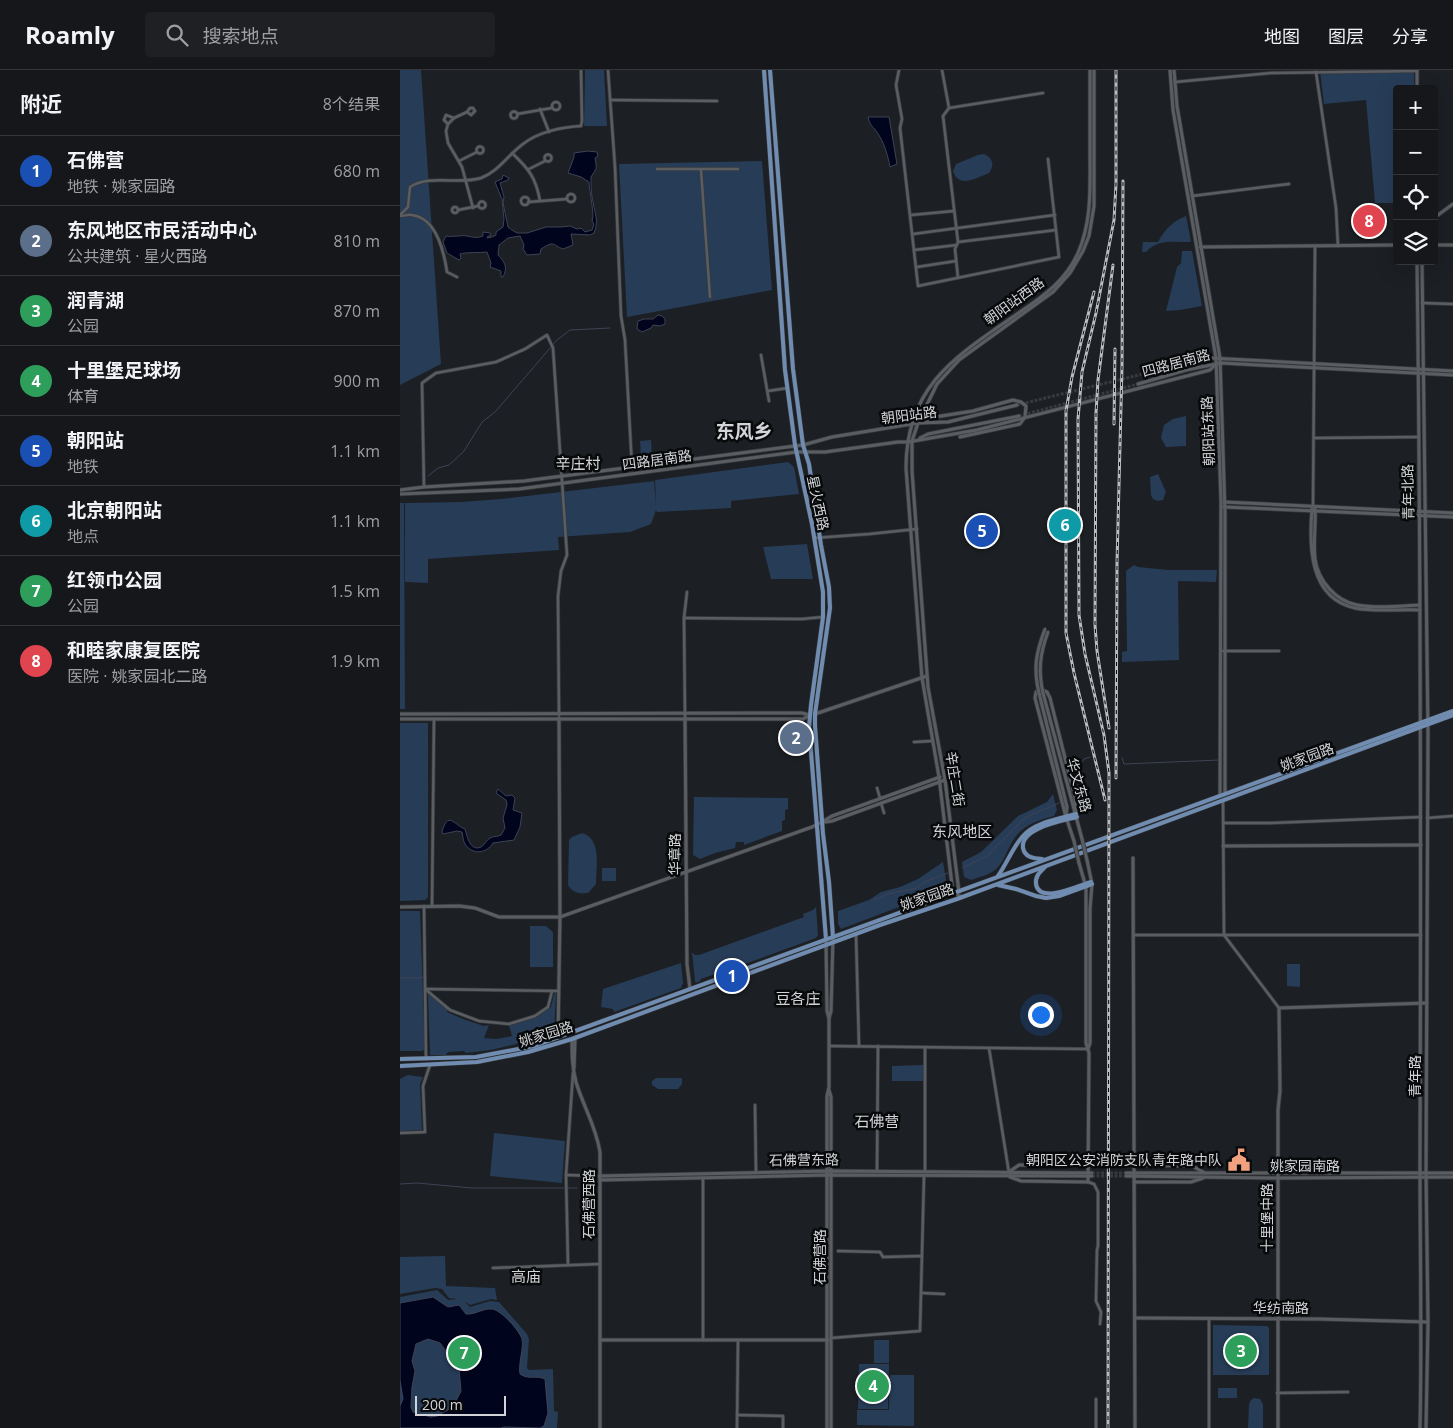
<!DOCTYPE html>
<html lang="zh">
<meta charset="utf-8">
<style>
body{margin:0;font-family:"Open Sans","Noto Sans SC",sans-serif;background:#1e2023;color:#f1f3f6}
.controls{position:absolute;right:15px;top:15px;display:grid;overflow:hidden;border-radius:5px;box-shadow:0 5px 20px #0002}
.controls button{width:45px;height:45px;display:grid;place-items:center;padding:0;border:0;border-bottom:1px solid #343639;background:#15171a;color:#f1f3f6;font:25px sans-serif}
.scale{position:absolute;left:15px;bottom:12px;width:91px;box-sizing:border-box;padding-left:5px;border:2px solid #d2d4d7;border-top:0;font-size:14px;line-height:18px;white-space:nowrap;color:#d2d4d7;-webkit-text-stroke:4px #08090b;paint-order:stroke}
.you{position:absolute;left:640px;top:944px;width:18px;height:18px;margin:-12px;border:4px solid #fff;border-radius:50%;background:#1a73e8;box-shadow:0 0 0 8px #1a73e833}
.badge{display:grid;place-items:center;width:32px;height:32px;border-radius:50%;background:#8c9099;color:#fff;font-size:16px;font-weight:700}
.pin{position:absolute;translate:-50% -50%;border:2px solid #fff;box-shadow:0 1px 5px #0006}
.list{margin:0;padding:0;list-style:none}
h2{display:flex;justify-content:space-between;align-items:center;height:65px;margin:0;padding:0 20px;font-size:21px}
h2 small{font-size:16px;font-weight:400;color:#9d9fa2}
.list li{display:grid;grid-template-columns:32px 1fr auto;gap:15px;align-items:center;box-sizing:border-box;height:70px;padding:0 20px;border-top:1px solid #343639}
.list b{display:block;font-size:19px;white-space:nowrap}
.list p{margin:0;font-size:16px;white-space:nowrap;color:#9d9fa2}
.list em{font-size:16px;font-style:normal;color:#9d9fa2}
.icon{flex:none;width:28px;height:28px;fill:none;stroke:currentColor;stroke-width:2;stroke-linecap:round;stroke-linejoin:round}
.map{position:relative;flex:none;width:1053px;height:1358px;overflow:hidden}
header{display:flex;align-items:center;gap:30px;box-sizing:border-box;height:70px;padding:0 25px;background:#15171a;border-bottom:1px solid #343639}
header strong{font-size:24px}
nav{display:flex;gap:28px;margin-inline-start:auto;font-size:18px}
.search{width:350px;height:45px;background:#1e2023;display:flex;align-items:center;gap:12px;box-sizing:border-box;padding:0 18px;border-radius:5px;color:#9d9fa2;font-size:19px}
main{display:flex}
aside{flex:1;background:#15171a}
.map>svg:first-child{display:block}
.green{fill:#273c57}
.water{fill:#00051d;stroke:#3f4355;fill-rule:evenodd}
.lines{fill:none;stroke-linecap:round;stroke-linejoin:round}
.stream{stroke:#3f4355;stroke-width:1}
.secondary-tunnel{stroke:#373a3e;stroke-width:3;stroke-dasharray:3 1.5;stroke-linecap:butt}
.street-casing{stroke:#373a3d;stroke-width:4}
.secondary-casing{stroke:#373a3d;stroke-width:4.5}
.primary-casing{stroke:#373a3d;stroke-width:5}
.street{stroke:#5a5e63;stroke-width:2.5}
.secondary{stroke:#5a5e63;stroke-width:3}
.primary{stroke:#708cb0;stroke-width:4}
.rail-casing{stroke:#babcc0;stroke-width:3}
.rail{stroke:#08090b;stroke-width:1;stroke-dasharray:4;stroke-linecap:butt}
.secondary-bridge-casing{stroke:#373a3d;stroke-width:4.5;stroke-linecap:butt}
.secondary-bridge{stroke:#5a5e63;stroke-width:3}
.labels{text-anchor:middle;stroke-width:5;stroke-linejoin:round;paint-order:stroke}
.street-label{font-size:14px;fill:#d2d4d7;stroke:#08090b}
.poi-label{font-size:14px;fill:#d2d4d7;stroke:#08090b;text-anchor:end}
.neighbourhood-label{font-size:15px;fill:#d2d4d7;stroke:#08090b}
.district-label{font-size:19px;font-weight:bold;fill:#d2d4d7;stroke:#08090b}
</style>
<header>
<strong>Roamly</strong>
<div class="search"><svg class="icon" aria-label="search" viewBox="0 0 24 24"><circle cx="10" cy="10" r="6"/><path d="M15 15l6 6"/></svg>搜索地点</div>
<nav><a>地图</a><a>图层</a><a>分享</a></nav>
</header>
<main>
<aside>
<h2>附近<small>8个结果</small></h2>
<ul class="list">
<li><span class="badge" style="background:#1a4fb4">1</span><div><b>石佛营</b><p>地铁 · 姚家园路</p></div><em>680 m</em></li>
<li><span class="badge" style="background:#5c6f8a">2</span><div><b>东风地区市民活动中心</b><p>公共建筑 · 星火西路</p></div><em>810 m</em></li>
<li><span class="badge" style="background:#2e9e5b">3</span><div><b>润青湖</b><p>公园</p></div><em>870 m</em></li>
<li><span class="badge" style="background:#2e9e5b">4</span><div><b>十里堡足球场</b><p>体育</p></div><em>900 m</em></li>
<li><span class="badge" style="background:#1a4fb4">5</span><div><b>朝阳站</b><p>地铁</p></div><em>1.1 km</em></li>
<li><span class="badge" style="background:#0f9aa8">6</span><div><b>北京朝阳站</b><p>地点</p></div><em>1.1 km</em></li>
<li><span class="badge" style="background:#2e9e5b">7</span><div><b>红领巾公园</b><p>公园</p></div><em>1.5 km</em></li>
<li><span class="badge" style="background:#e0444e">8</span><div><b>和睦家康复医院</b><p>医院 · 姚家园北二路</p></div><em>1.9 km</em></li>
</ul>
</aside>
<div class="map">
<svg width="1053" height="1358" viewBox="0 0 1053 1358">
<rect width="100%" height="100%" fill="#1c1f23"/>
<!-- green -->
<g class="green">
<path d="M0,0H21L41,294L0,315Z"/>
<path d="M185,0H204L207,56H184Z"/>
<path d="M920,1L1014,3V19H997V133H975L966,30L924,34Z"/>
<path d="M584,84C593,88 595,95 589,103C576,108 559,119 553,101L556,94L578,85Z"/>
<path d="M362,91L372,220L227,247L219,94Z"/>
<path d="M786,146L791,171L789,172C774,172 757,169 746,182H742L743,172H758C765,159 773,151 786,146Z"/>
<path d="M782,181H792L802,236L780,240L766,241L777,197L781,193Z"/>
<path d="M786,346V376L766,377L761,368L764,355L773,349Z"/>
<path d="M251,370L252,387L241,388L240,371Z"/>
<path d="M388,392L394,397L399,424L331,431V438L257,442L256,440L251,454L230,462L158,467L159,480L28,489V513L5,512V433L61,432L101,429L254,411L256,437L255,410Z"/>
<path d="M758,404L766,422L763,430L758,431L753,429L751,425L750,407Z"/>
<path d="M0,433H4L5,639H0Z"/>
<path d="M407,474L413,509H371L363,477Z"/>
<path d="M734,495L738,497L768,500H817L816,512L778,511L779,590L722,592V582L727,581L726,501Z"/>
<path d="M0,653H28V827L25,830L0,831Z"/>
<path d="M653,724L657,740L654,746C639,750 623,755 614,769C607,779 605,791 596,799C590,805 579,807 571,810L564,807L562,792L581,782L618,746L647,732Z"/>
<path d="M294,727L388,728V739L385,740V750L382,751V761L344,775V772H336L335,778L315,783L300,789L293,785Z"/>
<path d="M182,763C202,769 196,797 196,814L188,823C179,824 173,823 168,815L169,770L172,767Z"/>
<path d="M543,792L547,816L544,820L441,859L438,854V841L469,830L481,822L500,817L518,809Z"/>
<rect x="202" y="798" width="14" height="13"/>
<path d="M416,837L418,865L416,868L318,904H315L301,909L300,911L296,913L295,911L292,882L295,885H299L404,847L403,844L413,840Z"/>
<path d="M0,841H20L25,979L22,981H0Z"/>
<path d="M130,856H146L153,862V897H130Z"/>
<path d="M281,893L283,913L281,918L214,942L213,939L201,937L203,919Z"/>
<path d="M887,894H900V917L887,916Z"/>
<path d="M156,923L154,965L91,980L66,983L64,981L48,982L46,985H30L28,924L48,940L47,942L63,949L84,956L89,955L84,968L96,969L112,966L109,956L137,947L151,937L154,924Z"/>
<path d="M523,995V1011H492V996Z"/>
<path d="M8,1005L23,1007L20,1014L22,1060L0,1061V1009Z"/>
<path d="M256,1008H282V1014L278,1019H258L252,1015V1011Z"/>
<path d="M94,1063L165,1071L162,1113L90,1106Z"/>
<path d="M45,1186L46,1216L95,1218L97,1230L91,1229L70,1235L64,1231L70,1237L90,1231L99,1232L127,1264L129,1269L127,1298L129,1300L153,1299L154,1341L158,1342L157,1358H0V1227L37,1220L48,1230L57,1229L49,1228L42,1219L35,1218L0,1224V1187Z"/>
<path d="M813,1255L867,1256L869,1258V1305H813Z"/>
<rect x="474" y="1270" width="15" height="23"/>
<path d="M459,1294H489L488,1339H458Z"/>
<path d="M490,1305H514V1356L457,1355V1340H489Z"/>
<rect x="818" y="1318" width="19" height="10"/>
<path d="M854,1328L860,1329L863,1334V1358H848L849,1334L851,1330Z"/>
</g>
<!-- water -->
<g class="water">
<path d="M468,47H489L497,94L490,97C488,86 484,71 476,61C472,55 470,56 468,47Z"/>
<path d="M188,81L197,82L198,86L195,88C197,100 197,97 191,107C191,115 191,124 193,132C195,144 199,151 194,163L190,165L171,164L173,175L163,179C152,175 155,170 141,179L140,184L127,185L123,179L124,175L120,166L108,168L99,175L98,185C105,192 108,198 103,207H101V201L90,197L91,193L87,182C79,183 66,182 60,184L61,188L59,190L47,183L43,172L46,166C51,167 54,166 59,166C67,164 74,170 83,166V162L90,163L91,166H88L87,168L92,167L96,165V162L103,157L104,149L102,129L95,112L102,109L103,105L109,108L108,110L100,113L104,127L103,133L108,157L112,160L117,163H127L146,157H161L170,156L177,159L181,158L185,162L192,160L194,154L192,151C195,144 189,121 189,112L181,107L168,103L174,87V83Z"/>
<path d="M258,245L262,246L265,249V254L260,256L253,255L251,258L242,262L237,259L238,251L244,249H253Z"/>
<path d="M98,719L106,726L112,725L115,728L113,740L122,743L120,757L114,770L93,773C87,783 73,786 65,774C63,771 63,766 62,762L57,761L43,764L42,762C48,740 54,755 65,759C67,766 70,782 81,777C85,775 86,770 90,768C93,766 97,767 101,765L105,758L103,748L107,735L106,730L96,723Z"/>
<path d="M33,1227L48,1237L59,1235L66,1244C75,1245 83,1238 92,1239C101,1240 119,1260 122,1269C124,1278 118,1294 120,1304C128,1310 137,1305 145,1309L148,1343L144,1356L140,1358L104,1357L101,1358H0V1336L3,1329L0,1310V1233ZM28,1269L40,1273L59,1298L61,1321L53,1337L37,1346L31,1347L13,1342L11,1337L12,1317L15,1301L12,1291L16,1274Z"/>
</g>
<g class="lines">
<!-- stream -->
<g class="stream">
<path d="M28,406L38,398L49,395L64,381L82,352L95,342L157,270L170,260L210,258"/>
<path d="M722,688L724,694L820,690"/>
<path d="M674,702L684,689L690,687"/>
<path d="M562,798L587,786L626,747L659,733"/>
<path d="M475,830L488,824L517,818L524,812L548,803"/>
<path d="M0,908H20L23,907"/>
<path d="M0,1114L17,1113L72,1118H177"/>
</g>
<!-- secondary-tunnel -->
<g class="secondary-tunnel">
<path d="M617,335L747,303"/>
<path d="M619,346L738,314"/>
<path d="M692,1103H726"/>
<path d="M692,1106H726"/>
</g>
<defs>
<g id="street">
<path d="M208,0L215,97L221,246L225,270L232,397"/>
<path d="M499,0L496,15L502,49L500,58L518,216L659,187L648,89"/>
<path d="M542,0L549,38L543,46L558,172L555,179L558,208"/>
<path d="M916,2L936,138L938,176"/>
<path d="M775,12L871,3L1017,1"/>
<path d="M210,30L317,31"/>
<circle cx="156" cy="36" r="4"/>
<path d="M549,38L643,23"/>
<path d="M140,39L149,62"/>
<circle cx="114" cy="45" r="3.5"/>
<path d="M67,42L71,45L75,41L73,38H70L67,42L54,48L48,54L46,61L48,73L62,97L73,138"/>
<path d="M117,44L152,38"/>
<path d="M48,54L44,50L46,45L54,48"/>
<circle cx="80" cy="80" r="3.5"/>
<path d="M112,83C129,99 136,108 140,131"/>
<circle cx="148" cy="88" r="3.5"/>
<path d="M59,91L77,82"/>
<path d="M129,99L145,91"/>
<path d="M257,99H338"/>
<path d="M301,100L310,227"/>
<circle cx="171" cy="128" r="4"/>
<path d="M792,126L889,114"/>
<circle cx="125" cy="131" r="4"/>
<circle cx="82" cy="135" r="3.5"/>
<path d="M128,132L167,129"/>
<circle cx="55" cy="140" r="3"/>
<path d="M58,140L78,136"/>
<path d="M0,145L8,137L10,117C29,104 59,115 81,108C98,102 109,84 123,74C138,62 162,57 181,56L182,51L181,0"/>
<path d="M511,145L554,141"/>
<path d="M0,146C4,146 8,144 12,145C37,148 44,182 47,202L57,207"/>
<path d="M513,164L655,145"/>
<path d="M558,172L656,160"/>
<path d="M514,180L557,175"/>
<path d="M517,197L556,191"/>
<path d="M1022,233L1053,234"/>
<path d="M361,285L369,331"/>
<path d="M368,321L388,318"/>
<path d="M914,368L1018,367"/>
<path d="M24,417L22,313L36,303L96,292L105,288L125,279L147,265L153,278L167,485L161,501L158,526L159,645"/>
<path d="M913,436L915,177"/>
<path d="M414,468L469,464L517,459"/>
<path d="M284,548L402,549L423,547"/>
<path d="M823,581H879"/>
<path d="M285,648L284,548L287,522"/>
<path d="M514,672L532,671"/>
<path d="M477,718L480,728"/>
<path d="M823,731L824,865L879,938"/>
<path d="M481,733L484,743"/>
<path d="M1027,748L1053,746"/>
<path d="M823,753H871L1021,747"/>
<path d="M24,836L26,989"/>
<path d="M32,836L34,649"/>
<path d="M456,864L459,976"/>
<path d="M734,865H1021"/>
<path d="M25,919L50,940L79,951L109,954L135,946L148,937L152,921"/>
<path d="M25,919L158,921"/>
<path d="M429,976L688,979"/>
<path d="M525,977V1101"/>
<path d="M589,978L609,1103"/>
<path d="M355,1035L356,1102"/>
<path d="M0,1063L25,1062L23,1016L30,995"/>
<path d="M477,1101L478,976"/>
<path d="M166,1105L200,1106"/>
<path d="M303,1108V1270"/>
<path d="M688,1112L694,1114L698,1122V1176L697,1180L696,1231L701,1242L700,1254"/>
<path d="M438,1181L480,1182L483,1187L522,1186"/>
<path d="M168,1194L166,1105L173,1003"/>
<path d="M93,1198L200,1194"/>
<path d="M522,1223L544,1224"/>
<path d="M809,1249V1358"/>
<path d="M431,1268L520,1261L524,1106"/>
<path d="M877,1323L948,1322"/>
<path d="M696,1329V1358"/>
<path d="M337,1345L383,1346V1358"/>
<path d="M337,1358L338,1270"/>
</g>
<g id="secondary">
<path d="M770,0L773,40L816,288L821,432L820,725"/>
<path d="M774,0L777,36L820,288L825,443V724"/>
<path d="M1017,0V19"/>
<path d="M1034,148L1053,134"/>
<path d="M1034,175H1053"/>
<path d="M800,177L997,175"/>
<path d="M1017,191C1021,492 1021,793 1020,1094C1020,1182 1022,1270 1020,1358"/>
<path d="M1022,191L1028,662L1026,1102L1028,1252L1026,1358"/>
<path d="M747,303L810,288L1053,301"/>
<path d="M738,314L786,300L821,293L1053,305"/>
<path d="M521,352L535,347L573,341L613,330L621,332L626,336L625,347L620,354L560,367"/>
<path d="M520,368L528,364L619,346"/>
<path d="M0,420L24,417L124,411L403,375L432,367L518,353L548,352L617,335"/>
<path d="M0,424L119,419L396,382H425L498,372H508L577,360L810,300L817,293"/>
<path d="M824,432L1053,443"/>
<path d="M824,437L1053,447"/>
<path d="M912,439C909,476 909,528 955,538C974,542 1000,539 1020,540"/>
<path d="M915,439C916,455 913,473 915,489C918,511 936,531 957,535C977,539 1000,536 1020,535"/>
<path d="M639,623L667,737L666,747L674,771"/>
<path d="M643,623L682,769"/>
<path d="M0,644L402,643L409,645"/>
<path d="M415,644L527,606"/>
<path d="M285,648L287,894L290,919"/>
<path d="M0,649H403L410,645"/>
<path d="M666,747L635,628L636,622L642,620L647,622L650,628L675,728L676,744"/>
<path d="M425,752L432,751L545,710"/>
<path d="M823,776L1021,775"/>
<path d="M733,788L735,1358"/>
<path d="M687,790L692,814L690,839V973L688,979"/>
<path d="M559,822L545,710L528,617L512,401V371L518,353L537,314L559,290L653,222L670,203L683,181L689,166L694,136V0"/>
<path d="M562,827L553,823L539,707L522,608L506,398C506,314 558,285 620,242C644,226 666,210 678,183C692,151 690,118 690,83C690,55 690,28 690,0"/>
<path d="M0,837L59,836L75,838L99,847H160L412,757L422,752L432,746L540,707"/>
<path d="M426,869L427,941L429,948V1017L427,1026V1358"/>
<path d="M429,948L431,941L433,867"/>
<path d="M158,968L160,847L159,648"/>
<path d="M172,969C172,984 172,997 176,1012C183,1036 196,1056 200,1082V1358"/>
<path d="M174,998L175,968"/>
<path d="M429,1020L431,1027V1358"/>
<path d="M734,1095L792,1096L805,1103"/>
<path d="M609,1102L619,1095H688"/>
<path d="M726,1103H1053"/>
<path d="M200,1106L431,1101L692,1103"/>
<path d="M726,1106L879,1108L1053,1107"/>
<path d="M610,1107L621,1111L688,1112L689,983L686,973V817L679,793"/>
<path d="M200,1110L427,1105L692,1106"/>
<path d="M734,1112H791L803,1108"/>
<path d="M735,1248L918,1249L1028,1252"/>
<path d="M200,1270H428"/>
<path d="M878,1358V1040L880,1021L879,938L1027,933"/>
</g>
<g id="primary">
<path d="M364,0L385,300L395,375L412,454L423,522V547L411,635L409,657L426,869"/>
<path d="M370,0L393,299L403,375L409,394L421,475L429,517L430,538L415,644V656L423,764L429,812L433,867"/>
<path d="M642,789C634,788 625,788 623,778C620,758 662,751 677,747"/>
<path d="M645,797C640,802 635,806 636,814C639,835 680,815 691,812"/>
<path d="M598,806C607,793 613,777 623,766C635,752 659,749 676,744"/>
<path d="M598,815L616,819L636,826L646,828L659,826L692,814"/>
<path d="M0,989L76,987L134,976L1053,641"/>
<path d="M0,996L77,992L128,982L172,969L480,855L557,829L1053,645"/>
</g>
</defs>
<!-- street casing -->
<use href="#street" class="street-casing"/>
<!-- secondary casing -->
<use href="#secondary" class="secondary-casing"/>
<!-- primary casing -->
<use href="#primary" class="primary-casing"/>
<!-- street -->
<use href="#street" class="street"/>
<!-- secondary -->
<use href="#secondary" class="secondary"/>
<!-- primary -->
<use href="#primary" class="primary"/>
<defs>
<g id="rail">
<path d="M694,222L672,307L666,341V563L674,603L705,730"/>
<path d="M714,354L715,279"/>
<path d="M709,658L697,581L695,555L696,343L698,310L713,195"/>
<path d="M716,708L717,493L722,297L723,111"/>
<path d="M708,1358L709,703L704,665L685,584L679,545L678,349L682,302L696,243L714,150L716,114V0"/>
</g>
</defs>
<!-- rail casing -->
<use href="#rail" class="rail-casing"/>
<!-- rail -->
<use href="#rail" class="rail"/>
<defs>
<g id="secondary-bridge">
<path d="M639,623C633,598 636,583 645,559"/>
<path d="M643,623C638,601 640,583 648,562"/>
<path d="M682,769L687,790"/>
<path d="M674,771L679,793"/>
</g>
</defs>
<!-- secondary-bridge casing -->
<use href="#secondary-bridge" class="secondary-bridge-casing"/>
<!-- secondary-bridge -->
<use href="#secondary-bridge" class="secondary-bridge"/>
</g>
<!-- icons -->
<defs>
<symbol id="civic-bare" viewBox="-9 -9 18 18"><path d="M-.6-6.5H3V-4.5H.6V-3L4-1V1h2V6H-6V1h2V-1L-.6-3ZM-1.2 2.5V6h2.4V2.5Z" fill="#f1a17d" stroke="#08090b" stroke-width="2.5" paint-order="stroke"/></symbol>
</defs>
<g fill-rule="evenodd">
<use href="#civic-bare" x="823" y="1074" width="32" height="32"/>
</g>
<g class="labels">
<!-- street labels -->
<g class="street-label">
<text transform="translate(614 231) rotate(-36)" y="5">朝阳站西路</text>
<text transform="translate(776 293) rotate(-15)" y="5">四路居南路</text>
<text transform="translate(509 345) rotate(-7)" y="5">朝阳站路</text>
<text transform="translate(808 361) rotate(-92)" y="5">朝阳站东路</text>
<text transform="translate(257 390) rotate(-8)" y="5">四路居南路</text>
<text transform="translate(1008 422) rotate(-91)" y="5">青年北路</text>
<text transform="translate(418 433) rotate(78)" y="5">星火西路</text>
<text transform="translate(907 687) rotate(-20)" y="5">姚家园路</text>
<text transform="translate(555 709) rotate(81)" y="5">辛庄二街</text>
<text transform="translate(679 715) rotate(74)" y="5">华文东路</text>
<text transform="translate(275 784) rotate(-90)" y="5">华章路</text>
<text transform="translate(527 827) rotate(-19)" y="5">姚家园路</text>
<text transform="translate(146 964) rotate(-17)" y="5">姚家园路</text>
<text transform="translate(1015 1006) rotate(-90)" y="5">青年路</text>
<text transform="translate(404 1090) rotate(-1)" y="5">石佛营东路</text>
<text x="905" y="1101">姚家园南路</text>
<text transform="translate(189 1134) rotate(-90)" y="5">石佛营西路</text>
<text transform="translate(867 1148) rotate(-90)" y="5">十里堡中路</text>
<text transform="translate(420 1187) rotate(-90)" y="5">石佛营路</text>
<text x="881" y="1243">华纺南路</text>
</g>
<!-- poi labels -->
<g class="poi-label">
<text x="822" y="1095">朝阳区公安消防支队青年路中队</text>
</g>
<!-- neighbourhood labels -->
<g class="neighbourhood-label">
<text x="178" y="399">辛庄村</text>
<text x="562" y="767">东风地区</text>
<text x="398" y="934">豆各庄</text>
<text x="477" y="1057">石佛营</text>
<text x="126" y="1212">高庙</text>
</g>
<!-- district labels -->
<g class="district-label">
<text x="344" y="368">东风乡</text>
</g>
</g>
</svg>
<div class="controls">
<button>+</button>
<button>−</button>
<button><svg class="icon" aria-label="locate" viewBox="0 0 24 24"><circle cx="12" cy="12" r="6"/><path d="M12 2v4M12 18v4M2 12h4M18 12h4"/></svg></button>
<button><svg class="icon" aria-label="layers" viewBox="0 0 24 24"><path d="M12 4l9 5-9 5-9-5zM3 14l9 5 9-5"/></svg></button>
</div>
<div class="scale">200 m</div>
<div class="you"></div>
<div class="pin badge" style="left:332px;top:906px;background:#1a4fb4">1</div>
<div class="pin badge" style="left:396px;top:668px;background:#5c6f8a">2</div>
<div class="pin badge" style="left:841px;top:1281px;background:#2e9e5b">3</div>
<div class="pin badge" style="left:473px;top:1316px;background:#2e9e5b">4</div>
<div class="pin badge" style="left:582px;top:461px;background:#1a4fb4">5</div>
<div class="pin badge" style="left:665px;top:455px;background:#0f9aa8">6</div>
<div class="pin badge" style="left:64px;top:1283px;background:#2e9e5b">7</div>
<div class="pin badge" style="left:969px;top:151px;background:#e0444e">8</div>
</div>
</main>
